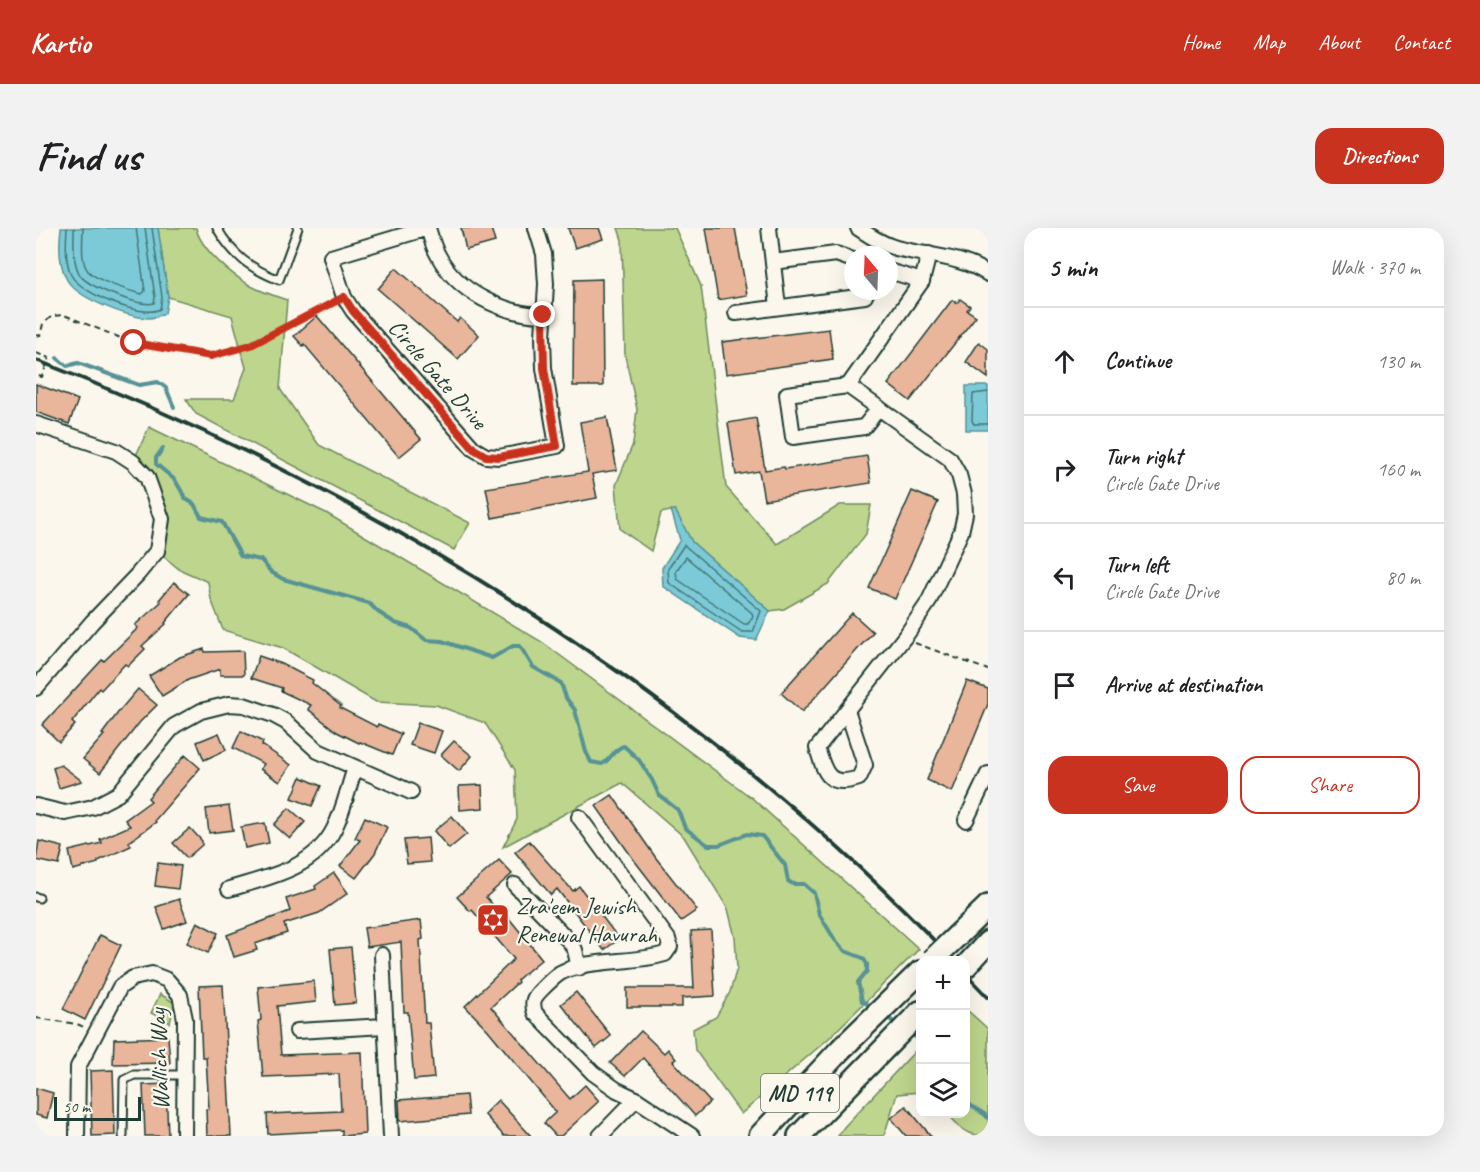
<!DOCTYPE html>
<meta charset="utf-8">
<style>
body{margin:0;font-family:Caveat,sans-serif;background:#f2f2f2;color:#202124}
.controls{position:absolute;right:18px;bottom:18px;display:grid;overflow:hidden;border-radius:12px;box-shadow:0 6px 24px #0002}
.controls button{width:54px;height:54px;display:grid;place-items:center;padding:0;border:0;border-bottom:2px solid #e0e0e0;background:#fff;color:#202124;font:30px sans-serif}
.compass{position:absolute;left:808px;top:18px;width:54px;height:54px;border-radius:50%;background:#fff;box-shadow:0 6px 24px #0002;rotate:341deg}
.scale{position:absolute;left:18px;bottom:15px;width:87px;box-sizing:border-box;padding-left:6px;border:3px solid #1f3d34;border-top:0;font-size:16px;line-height:21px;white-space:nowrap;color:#1f3d34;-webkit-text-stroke:4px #fbf7ec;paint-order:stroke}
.stop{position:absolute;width:18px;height:18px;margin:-14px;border:4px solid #c8321e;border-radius:50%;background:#fff}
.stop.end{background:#c8321e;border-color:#fff;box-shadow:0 2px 6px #0008}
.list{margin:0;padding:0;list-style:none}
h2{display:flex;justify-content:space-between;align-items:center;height:78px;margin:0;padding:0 24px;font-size:26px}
h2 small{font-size:20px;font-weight:400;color:#757577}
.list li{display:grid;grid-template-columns:39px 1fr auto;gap:18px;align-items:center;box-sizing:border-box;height:108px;padding:0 24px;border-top:2px solid #e0e0e0}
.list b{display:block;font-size:22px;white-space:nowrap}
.list p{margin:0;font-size:20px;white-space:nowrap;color:#757577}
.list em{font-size:20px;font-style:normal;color:#757577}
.actions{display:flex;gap:12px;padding:18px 24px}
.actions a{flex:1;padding:14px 0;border:2px solid #c8321e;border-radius:18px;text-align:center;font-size:21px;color:#c8321e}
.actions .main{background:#c8321e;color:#fff}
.icon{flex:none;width:33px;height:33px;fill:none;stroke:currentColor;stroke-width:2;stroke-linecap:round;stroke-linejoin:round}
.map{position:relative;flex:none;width:952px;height:908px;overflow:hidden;border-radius:18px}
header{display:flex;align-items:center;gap:36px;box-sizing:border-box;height:84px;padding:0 30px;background:#c8321e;color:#fff}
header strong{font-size:28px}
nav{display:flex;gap:33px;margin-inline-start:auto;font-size:21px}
.intro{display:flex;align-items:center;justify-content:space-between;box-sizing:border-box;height:144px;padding:0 36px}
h1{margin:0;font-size:42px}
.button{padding:15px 27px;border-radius:18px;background:#c8321e;color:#fff;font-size:21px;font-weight:700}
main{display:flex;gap:36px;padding:0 36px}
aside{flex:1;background:#fff;border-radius:18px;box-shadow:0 6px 24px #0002}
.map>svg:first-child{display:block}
.green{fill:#bdd58c;stroke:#6e8960;stroke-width:1.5}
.water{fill:#7bcad7;stroke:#569296;stroke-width:1.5}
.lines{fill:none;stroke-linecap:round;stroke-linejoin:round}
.shore{stroke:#447575;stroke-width:1.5}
.stream{stroke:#569296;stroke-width:4}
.building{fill:#e9b59b;stroke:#1f3d34;stroke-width:1.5}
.service-casing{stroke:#1f3d34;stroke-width:11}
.minor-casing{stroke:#1f3d34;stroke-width:18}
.primary-casing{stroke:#1f3d34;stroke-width:26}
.path{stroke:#1f3d34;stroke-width:2;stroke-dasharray:6 4.5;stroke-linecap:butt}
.service{stroke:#fbf7ec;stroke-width:7}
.minor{stroke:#fbf7ec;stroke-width:14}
.primary{stroke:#fbf7ec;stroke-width:21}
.rail{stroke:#1f3d34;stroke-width:4}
.primary-bridge-casing{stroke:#1f3d34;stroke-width:26;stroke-linecap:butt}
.primary-bridge{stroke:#fbf7ec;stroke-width:21}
.route{stroke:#c8321e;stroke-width:8}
.labels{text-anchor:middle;stroke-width:4.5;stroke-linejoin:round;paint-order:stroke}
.shield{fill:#fbf7ec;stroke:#61756b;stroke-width:1.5}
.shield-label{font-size:22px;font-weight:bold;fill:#1f3d34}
.street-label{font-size:24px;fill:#1f3d34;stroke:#fbf7ec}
.poi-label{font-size:24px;fill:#1f3d34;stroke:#fbf7ec;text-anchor:start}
</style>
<header>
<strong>Kartio</strong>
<nav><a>Home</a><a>Map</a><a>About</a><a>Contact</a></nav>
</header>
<div class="intro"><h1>Find us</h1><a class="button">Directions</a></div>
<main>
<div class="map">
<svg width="952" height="908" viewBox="0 0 952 908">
<rect width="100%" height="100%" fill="#fbf7ec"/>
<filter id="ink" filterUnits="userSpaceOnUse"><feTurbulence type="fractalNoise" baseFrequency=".0167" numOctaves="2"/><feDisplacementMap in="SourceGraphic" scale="12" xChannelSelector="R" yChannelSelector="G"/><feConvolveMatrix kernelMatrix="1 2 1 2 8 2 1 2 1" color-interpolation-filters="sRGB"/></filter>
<g filter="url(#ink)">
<!-- green -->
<g class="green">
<path d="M122,0H160C165,22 196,47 215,58C226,64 239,68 251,72L244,161L283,217L434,295L418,322L160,186L150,171H198L210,140L196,88L132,69Z"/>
<path d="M582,0H639L665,58L690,259L741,316L804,277H835L830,306L792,356L748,381L734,383L656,314L639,282L625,285L615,323L584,301L580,257L597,216L601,181L589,128L586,12Z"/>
<path d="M113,199L290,285L506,414L716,570L883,721L792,811L705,886L659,822L657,801L680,789L694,764L701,740L699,709L692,681L648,609L586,555L467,619L481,591L479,542L449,495L400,477L340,474L247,420L187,402L175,371L172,354L143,341L121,323L126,291L97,234Z"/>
<path d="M124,766L139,775L134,795L115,785Z"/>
<path d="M930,781L952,801V908C931,908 925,901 912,886H930Z"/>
<path d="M884,818V864L861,866L848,908H802L808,899Z"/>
</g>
<!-- water -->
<g class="water">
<path d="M25,0H122L132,69L129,85C123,88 119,90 112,90C91,89 39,70 30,50C23,36 23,16 25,0Z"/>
<rect x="930" y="158" width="22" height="44"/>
<path d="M635,282H639L656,314L734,383L720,412L704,410L627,358L626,340L644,312Z"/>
</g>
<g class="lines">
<!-- shore -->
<g class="shore">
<path d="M31,0C30,15 29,33 35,47C44,65 106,91 124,81L126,69L116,0"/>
<path d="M38,0C38,15 36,33 44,47C52,59 104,79 118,75L119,69L109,0"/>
<path d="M47,0C47,12 44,33 52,43C61,53 93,63 106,66L109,63L100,0"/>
<path d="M952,164L937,166L936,193L938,196H952"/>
<path d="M648,317L725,383L717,404H706L633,355L632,341Z"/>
<path d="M650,329L716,385L717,388L712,396H708L641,351L640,343Z"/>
</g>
<!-- stream -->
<g class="stream">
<path d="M21,130L31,138L42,135L103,157L122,154L130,160L138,179"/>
<path d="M127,220L120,230V236L139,252L150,271L158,276L165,289L186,294L205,328L225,332L235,344L247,351L333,375L342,384L359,395L375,400L390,412L406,413L456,430L477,418H484L497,439L525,455L530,470L539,482L550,524L555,534L566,536C575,532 577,521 588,518L603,532L616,552L623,567L642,582L649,600L672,617H683L711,606L726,608L749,637L752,653L757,656H768L778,665L783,686L799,712L809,723L827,730L831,736V743L822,754L826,773L838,780"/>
<path d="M849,788L862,797"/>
<path d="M874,805L884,812"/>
<path d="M930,872C936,882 947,882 952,890"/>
</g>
</g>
<!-- building -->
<g class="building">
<path d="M425,0H455L459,14L430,22Z"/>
<path d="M532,0H563L567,11L539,20Z"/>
<path d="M670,0H699L711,67L682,72Z"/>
<path d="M360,40L421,94L424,90L443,107L422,131L342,61Z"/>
<path d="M566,51L567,158H537L538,52Z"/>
<path d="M924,71L934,78L931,82L940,88L874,173L852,156L916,72L921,75Z"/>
<path d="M281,88L385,211L363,229L268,116L267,118L258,108Z"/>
<path d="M793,101L797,131L690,146L686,114Z"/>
<path d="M943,114L952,121V150L930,134Z"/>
<path d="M0,156L42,172L33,196L0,184Z"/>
<path d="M571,189L581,242L556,246L561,270L456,290L450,260L552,244L544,194Z"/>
<path d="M720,190L729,242L748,239L749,241L831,228L835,255L728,272L723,243L700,247L692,195Z"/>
<path d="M876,263L902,274L859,371L833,360Z"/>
<path d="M138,354L153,366L129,395L130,396L106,418L109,421L92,438L89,436L65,462L63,460L36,494L39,497L23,514L6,497L66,432L68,433L102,400L99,397L125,374L123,372Z"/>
<path d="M816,385L837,404L766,484L745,465Z"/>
<path d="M168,421L169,424L207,423L208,447H184V441L152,452L126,468L113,448L144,429Z"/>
<path d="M223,428L246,436L277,452L276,455L305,478L304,480L341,499L342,496L365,506L356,527L324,514L323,515L301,504L272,481L275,477L245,463L246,460L215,450Z"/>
<path d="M931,453L952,461V476L916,564L891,552Z"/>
<path d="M102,461L121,477L104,494L64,545L47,531L68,507L66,506L84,482Z"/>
<path d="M382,495L406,503L398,525L374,517Z"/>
<path d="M205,503L227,514L226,517L255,537L244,554L224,541L228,536L197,520Z"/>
<path d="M183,505L190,522L168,532L161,514Z"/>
<path d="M418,513L436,528L423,543L405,527Z"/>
<path d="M149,527L164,540L119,592L120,594L93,614L95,618L62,633V635L37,642L33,623L66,615L64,611L94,598L89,592L115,573L112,570Z"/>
<path d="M25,537L46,553L23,560L17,540Z"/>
<path d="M265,549L285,558L276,578L256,570Z"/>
<path d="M446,557L447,580L424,582L423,558Z"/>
<path d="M576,567L620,630L661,682L645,693L598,632L560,578Z"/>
<path d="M193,578L197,602L173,605L170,581Z"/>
<path d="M253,580L269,594L254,611L238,597Z"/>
<path d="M416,588L431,606L413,621L398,603Z"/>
<path d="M329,589L351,599L339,625L320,650L304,638L324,612L319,610Z"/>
<path d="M229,595L233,615L209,620L205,599Z"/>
<path d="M154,600L166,613V617L151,630L137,615Z"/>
<path d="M392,610L394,634L371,636L368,612Z"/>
<path d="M3,613L27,619L23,637L0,632Z"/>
<path d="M493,613L537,663L543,658L583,711L568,722L521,661L515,667L479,624Z"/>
<path d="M463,632L476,646L450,669L469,691L472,689L506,731L481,752L482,754L455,779L534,871L549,857L563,873L525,908H520L508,895L520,884L452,802L429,778L478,731L436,682L434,683L421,669Z"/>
<path d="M122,635L145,638L142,661L119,658Z"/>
<path d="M298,645L312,665L283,685L248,696L251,705L219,716L221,722L198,729L191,707L254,683L250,671L280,661L279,658Z"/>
<path d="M143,671L151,693L128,701L120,679Z"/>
<path d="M385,692L387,711L384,712L389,795H393L398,850L378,852L372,784H368L365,714L331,719L328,700Z"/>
<path d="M161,694L182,705L172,725L151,715Z"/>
<path d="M675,702L679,768L646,770V779H591V760H658L655,703Z"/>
<path d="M64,707L85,717L49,792L27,781Z"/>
<path d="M315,719L320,775L299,777L294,721Z"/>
<path d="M278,753L280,774L241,778L245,827L326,824L329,906L306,908V902L232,906L231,886L305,883L303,846L227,849L222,793L225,792L222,759Z"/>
<path d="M187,757L195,908H171L170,881H173L170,829H166L163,758Z"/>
<path d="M540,764L575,808L560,820L525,776Z"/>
<path d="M605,803L628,825L632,821L640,831L637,833L674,874L659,888L607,830L589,848L574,835Z"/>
<path d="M132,809L134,835L77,836L78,811Z"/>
<path d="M77,842L79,907L56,908L54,843Z"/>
<path d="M130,856L132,908H109L107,857Z"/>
<path d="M0,860L17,865L11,890L0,887Z"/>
<path d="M430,867L432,887L364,893L363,872Z"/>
<path d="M462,872L495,908H468L448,886Z"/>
<path d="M870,878L895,908H870L855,890Z"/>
</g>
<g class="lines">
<defs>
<g id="service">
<path d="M181,0C197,28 214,40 243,52L262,0"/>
<path d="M0,669L3,670"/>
<path d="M87,908L88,852L98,847H148"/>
</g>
<g id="minor">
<path d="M500,0L508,26L510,56L507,109L508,140L521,218L463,229L450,228L438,221L317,83L308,69L295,29L392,0C395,9 397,19 402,27C421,64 467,86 507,87"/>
<path d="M733,0L742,79"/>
<path d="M822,0C834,8 846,16 860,20C890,28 925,28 952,46"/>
<path d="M737,34L800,26L817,32"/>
<path d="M853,43L886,53"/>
<path d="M700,85L829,68L831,63"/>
<path d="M812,158L751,166L757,209L828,199L843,180"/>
<path d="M0,196L80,223L97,234L111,249L126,291L121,323L101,347L56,394L0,460"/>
<path d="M811,482L829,537L823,550C793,560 789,546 781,520L871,406L892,375L925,304L929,286L928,266L923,247L914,231L812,158L886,53L893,26"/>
<path d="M0,578L29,585L57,579L82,566L138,498L165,483L193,476L208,477L237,487L250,494L282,523L375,564"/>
<path d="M543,589L632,711L634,719L629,726C596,736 554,730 524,745C518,749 511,756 506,761C498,769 495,773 499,785L557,845L581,862L600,871L656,908"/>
<path d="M930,592L952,546"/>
<path d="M479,657L534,714L539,722L543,740"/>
<path d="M193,661C232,649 278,641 298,601C308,582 312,560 319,540"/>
<path d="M346,727L355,908"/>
<path d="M261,803L349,798"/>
<path d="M41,908L42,839L84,759L97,750L116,746L131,752L144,767L149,791L148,908"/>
<path d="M564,908L600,871"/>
</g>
<g id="primary">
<path d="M922,707L952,678"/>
<path d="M930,738L952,714"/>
<path d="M724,908L804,822L884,744"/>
<path d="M763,908L884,784"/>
</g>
</defs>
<!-- service casing -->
<use href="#service" class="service-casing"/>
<!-- minor casing -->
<use href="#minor" class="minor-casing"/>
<!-- primary casing -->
<use href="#primary" class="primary-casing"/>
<!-- path -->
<g class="path">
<path d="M0,107L4,108L7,96L16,88L28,87L97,115L175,128L215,117L297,75"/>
<path d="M0,125L13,130L6,149L0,147"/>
<path d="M879,415L952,442"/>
<path d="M0,790L41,796L50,800"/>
</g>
<!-- service -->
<use href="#service" class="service"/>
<!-- minor -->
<use href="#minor" class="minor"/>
<!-- primary -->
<use href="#primary" class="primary"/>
<!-- rail -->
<g class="rail">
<path d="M0,132C337,262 668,470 917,732"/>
<path d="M930,746L952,769"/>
</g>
<defs>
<path id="primary-bridge" d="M896,732L922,707"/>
</defs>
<!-- primary-bridge casing -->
<use href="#primary-bridge" class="primary-bridge-casing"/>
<!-- primary-bridge -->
<use href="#primary-bridge" class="primary-bridge"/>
</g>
</g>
<g class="lines" filter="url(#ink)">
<!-- route -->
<path class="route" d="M98,115L175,128L215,117L308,69L317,83L438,221L450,228L463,229L521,218L508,140L507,87"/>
</g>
<!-- icons -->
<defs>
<symbol id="synagogue-square" viewBox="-11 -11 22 22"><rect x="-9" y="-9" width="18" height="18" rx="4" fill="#c8321e" stroke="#fbf7ec"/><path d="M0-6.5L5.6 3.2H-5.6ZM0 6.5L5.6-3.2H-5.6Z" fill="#fff"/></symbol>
</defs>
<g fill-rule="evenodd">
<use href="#synagogue-square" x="438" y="673" width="38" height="38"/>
</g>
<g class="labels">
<!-- shield labels -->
<rect class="shield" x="725" y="846" width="78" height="38" rx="4.5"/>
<g class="shield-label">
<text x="764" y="873">MD 119</text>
</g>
<!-- street labels -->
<g class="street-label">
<text transform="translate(402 146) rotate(49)" y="8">Circle Gate Drive</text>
<text transform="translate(123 831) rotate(-92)" y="8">Wallich Way</text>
</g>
<!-- poi labels -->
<g class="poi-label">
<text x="480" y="686">Zra'eem Jewish<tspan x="480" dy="28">Renewal Havurah</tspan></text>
</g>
</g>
</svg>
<div class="controls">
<button>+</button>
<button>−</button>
<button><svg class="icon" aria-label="layers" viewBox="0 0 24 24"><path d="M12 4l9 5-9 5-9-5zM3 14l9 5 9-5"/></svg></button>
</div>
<svg class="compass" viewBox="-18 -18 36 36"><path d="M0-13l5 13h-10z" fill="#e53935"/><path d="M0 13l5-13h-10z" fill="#757577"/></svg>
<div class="scale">50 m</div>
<div class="stop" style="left:98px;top:115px"></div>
<div class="stop end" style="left:507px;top:87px"></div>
</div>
<aside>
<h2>5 min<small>Walk · 370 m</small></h2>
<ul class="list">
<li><svg class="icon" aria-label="ahead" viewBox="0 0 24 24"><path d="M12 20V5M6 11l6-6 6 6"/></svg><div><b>Continue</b></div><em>130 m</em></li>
<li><svg class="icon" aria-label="right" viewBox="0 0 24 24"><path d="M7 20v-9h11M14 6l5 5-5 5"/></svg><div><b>Turn right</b><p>Circle Gate Drive</p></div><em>160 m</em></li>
<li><svg class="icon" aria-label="left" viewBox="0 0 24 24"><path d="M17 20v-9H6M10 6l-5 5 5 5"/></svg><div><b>Turn left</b><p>Circle Gate Drive</p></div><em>80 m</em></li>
<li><svg class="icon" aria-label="arrive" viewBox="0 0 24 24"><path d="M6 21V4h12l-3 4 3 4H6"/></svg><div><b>Arrive at destination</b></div></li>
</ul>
<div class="actions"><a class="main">Save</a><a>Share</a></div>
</aside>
</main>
